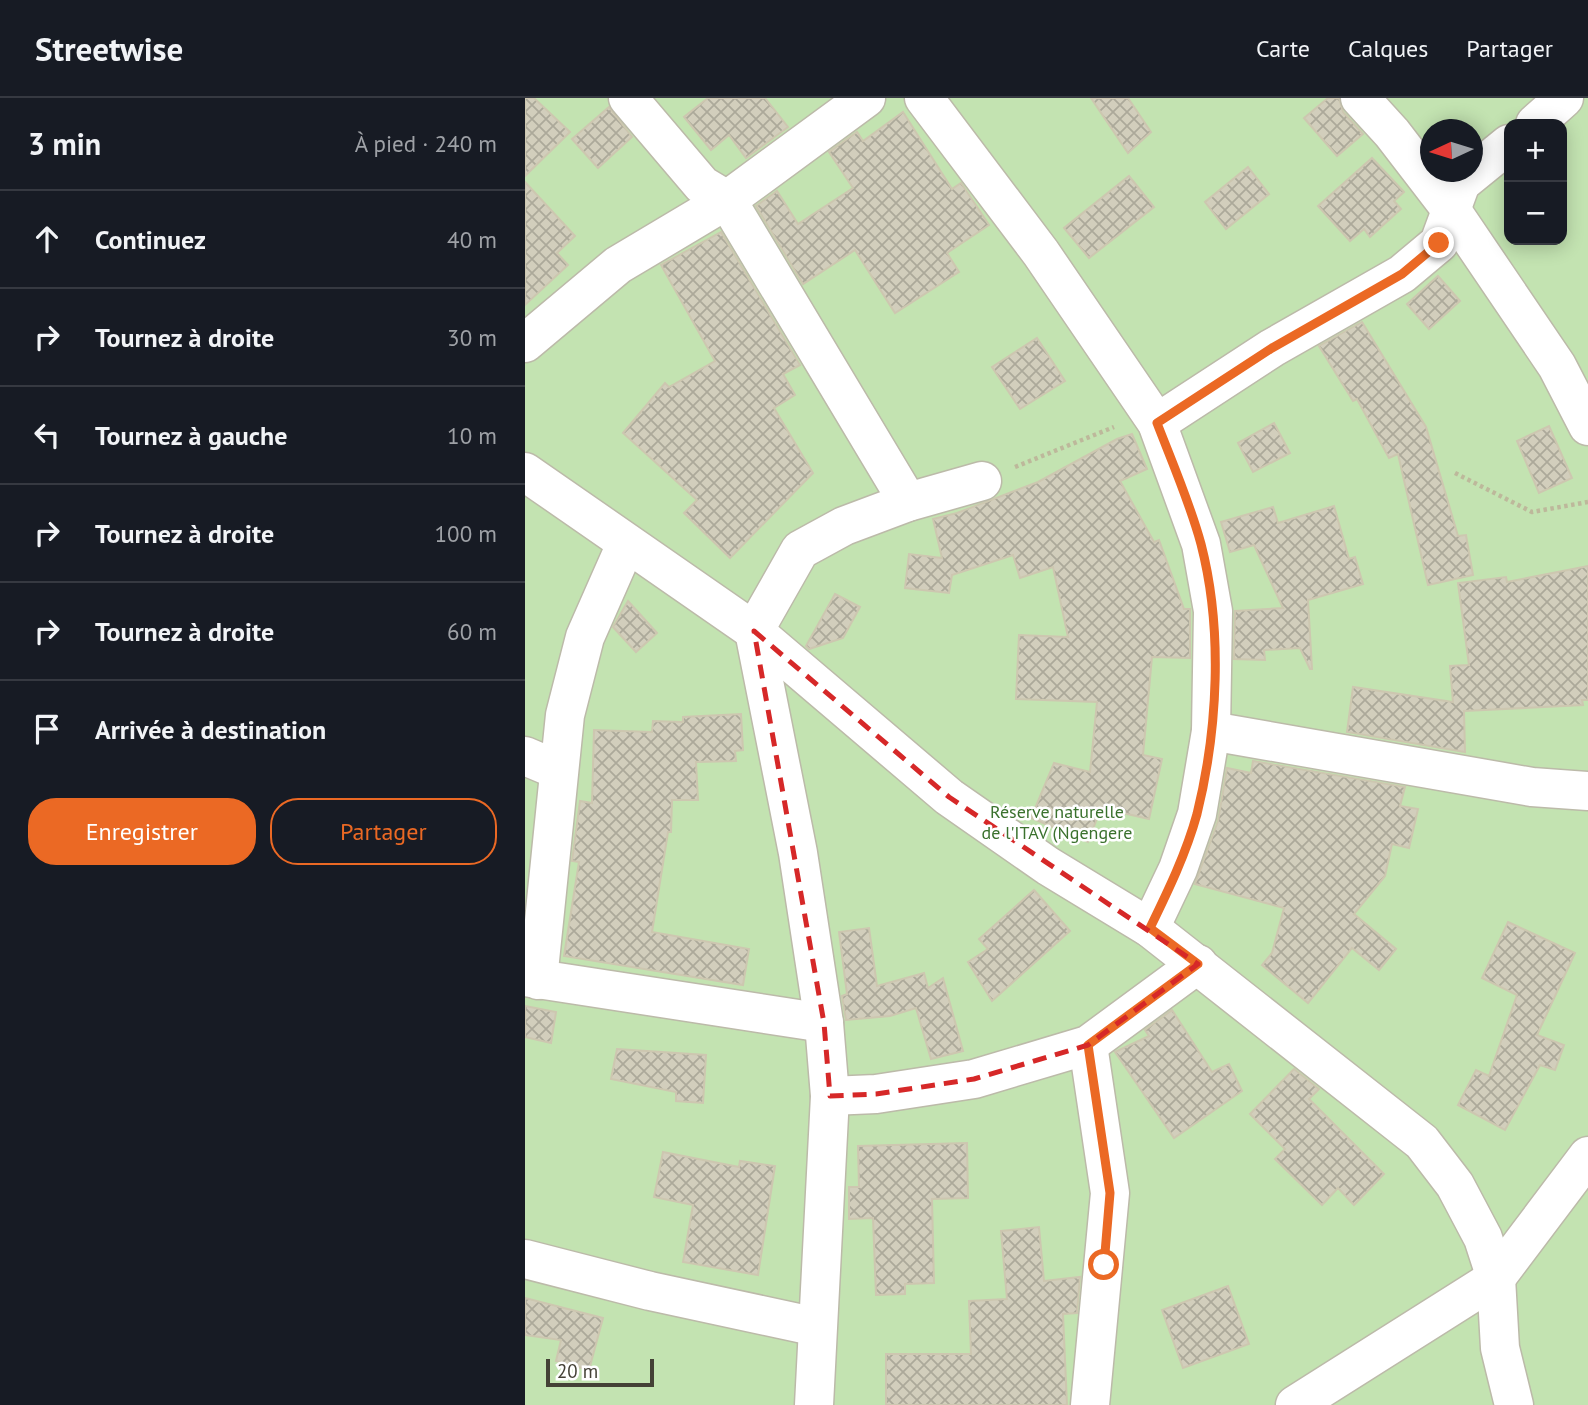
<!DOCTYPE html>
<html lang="fr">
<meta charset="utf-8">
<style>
body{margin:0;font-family:"PT Sans",sans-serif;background:#242831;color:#f1f3f6}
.controls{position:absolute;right:21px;top:21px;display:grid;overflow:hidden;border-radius:14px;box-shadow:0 4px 18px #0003}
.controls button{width:63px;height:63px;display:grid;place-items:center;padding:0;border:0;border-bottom:2px solid #363941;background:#171b24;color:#f1f3f6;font:35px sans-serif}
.compass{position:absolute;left:895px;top:21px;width:63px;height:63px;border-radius:50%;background:#171b24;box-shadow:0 4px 18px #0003;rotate:266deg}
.scale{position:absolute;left:21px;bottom:18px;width:108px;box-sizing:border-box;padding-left:7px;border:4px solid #444136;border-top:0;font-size:19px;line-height:24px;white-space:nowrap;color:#444136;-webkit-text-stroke:5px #fff;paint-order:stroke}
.stop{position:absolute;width:21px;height:21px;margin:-16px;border:5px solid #eb6924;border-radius:50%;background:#fff}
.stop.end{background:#eb6924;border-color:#fff;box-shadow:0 2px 7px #0008}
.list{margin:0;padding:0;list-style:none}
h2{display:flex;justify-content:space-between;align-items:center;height:91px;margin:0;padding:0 28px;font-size:30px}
h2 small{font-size:23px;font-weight:400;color:#9ea1a6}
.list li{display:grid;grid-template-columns:46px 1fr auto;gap:21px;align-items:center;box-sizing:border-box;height:98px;padding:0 28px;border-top:2px solid #363941}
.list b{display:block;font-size:26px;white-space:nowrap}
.list em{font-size:23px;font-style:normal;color:#9ea1a6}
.actions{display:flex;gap:14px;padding:21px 28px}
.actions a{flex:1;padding:16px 0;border:2px solid #eb6924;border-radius:28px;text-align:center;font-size:24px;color:#eb6924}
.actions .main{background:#eb6924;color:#fff}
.icon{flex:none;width:38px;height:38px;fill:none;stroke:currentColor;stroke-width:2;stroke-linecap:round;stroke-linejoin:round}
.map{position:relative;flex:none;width:1063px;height:1307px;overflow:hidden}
header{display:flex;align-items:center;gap:42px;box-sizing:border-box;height:98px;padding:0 35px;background:#171b24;border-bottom:2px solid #363941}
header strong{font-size:33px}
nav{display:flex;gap:38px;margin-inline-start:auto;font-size:24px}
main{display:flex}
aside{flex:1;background:#171b24}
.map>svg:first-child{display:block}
.park{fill:#c3e3b1;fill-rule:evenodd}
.building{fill:url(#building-cross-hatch);stroke:#cdc7b0;stroke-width:2}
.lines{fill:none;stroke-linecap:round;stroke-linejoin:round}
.minor-casing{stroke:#bcbaa9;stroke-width:41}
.path{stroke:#bdb89b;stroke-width:4.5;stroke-dasharray:3.5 3.5;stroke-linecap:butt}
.minor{stroke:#fff;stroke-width:38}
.route{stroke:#eb6924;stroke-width:9}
.marked{fill:none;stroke:#d62828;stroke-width:5;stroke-dasharray:14 9;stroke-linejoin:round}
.labels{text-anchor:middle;stroke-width:5;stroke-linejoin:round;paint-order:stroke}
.park-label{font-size:18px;fill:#3a712d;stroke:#fff}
</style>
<header>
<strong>Streetwise</strong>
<nav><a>Carte</a><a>Calques</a><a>Partager</a></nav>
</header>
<main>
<aside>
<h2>3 min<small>À pied · 240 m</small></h2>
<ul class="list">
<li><svg class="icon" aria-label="ahead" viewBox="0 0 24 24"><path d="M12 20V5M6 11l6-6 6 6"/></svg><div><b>Continuez</b></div><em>40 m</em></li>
<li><svg class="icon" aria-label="right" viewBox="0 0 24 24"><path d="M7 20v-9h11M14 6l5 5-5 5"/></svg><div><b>Tournez à droite</b></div><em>30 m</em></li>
<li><svg class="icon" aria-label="left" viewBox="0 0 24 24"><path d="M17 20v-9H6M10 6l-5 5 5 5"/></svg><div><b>Tournez à gauche</b></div><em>10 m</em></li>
<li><svg class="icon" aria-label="right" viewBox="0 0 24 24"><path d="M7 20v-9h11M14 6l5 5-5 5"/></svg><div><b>Tournez à droite</b></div><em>100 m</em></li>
<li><svg class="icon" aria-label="right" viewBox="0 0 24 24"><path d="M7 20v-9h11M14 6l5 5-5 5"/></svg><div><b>Tournez à droite</b></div><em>60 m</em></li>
<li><svg class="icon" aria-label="arrive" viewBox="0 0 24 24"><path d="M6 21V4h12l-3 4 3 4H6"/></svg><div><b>Arrivée à destination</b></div></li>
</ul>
<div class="actions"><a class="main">Enregistrer</a><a>Partager</a></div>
</aside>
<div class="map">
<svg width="1063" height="1307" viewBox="0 0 1063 1307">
<defs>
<pattern id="building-cross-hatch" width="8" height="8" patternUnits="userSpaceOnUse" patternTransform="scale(1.75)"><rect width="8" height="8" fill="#d2cebc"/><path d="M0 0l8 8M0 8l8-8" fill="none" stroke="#aca99a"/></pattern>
</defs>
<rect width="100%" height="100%" fill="#f2f0e6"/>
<!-- park -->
<path class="park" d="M0,0H1063V1307H0ZM984,26H1037V142H984ZM906,32H948V74H906Z"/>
<!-- building -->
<g class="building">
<path d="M0,0H9L45,34L0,78Z"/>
<path d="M183,0H240L263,29L221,60L204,37L186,52L159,19Z"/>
<path d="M566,0H603L626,34L603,55Z"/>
<path d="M803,0H814L818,14L838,36L812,58L779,20Z"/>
<path d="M84,9L107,39L73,70L47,41Z"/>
<path d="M378,14L427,91L436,85L464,127L422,155L434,174L370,215L330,152L278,186L231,108L252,93L273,126L328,90L304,54L332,34L338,43Z"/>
<path d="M847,60L879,94L869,103L876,111L845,139L839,131L825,143L793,108Z"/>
<path d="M723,69L744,96L701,131L680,104Z"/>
<path d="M604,78L629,109L564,160L539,130Z"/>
<path d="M0,84L50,138L32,155L43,167L0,207Z"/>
<path d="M196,134L275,267L258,276L270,297L249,310L288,375L205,460L159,415L172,402L98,335L140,285L144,289L190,263L136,167Z"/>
<path d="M913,178L935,203L904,231L882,206Z"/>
<path d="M837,224L901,329L933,438L941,437L948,477L903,487L873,356L864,360L832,301L828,303L794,248Z"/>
<path d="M512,240L540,283L495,311L467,269Z"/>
<path d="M749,325L765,355L728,374L713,345Z"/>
<path d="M1024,328L1047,380L1014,395L992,343Z"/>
<path d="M607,336L622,371L595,383L629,444L634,442L659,511H665V560L627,559L618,657L637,661L624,721L576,710L563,744L506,720L529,665L565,674L572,604L491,601L494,537L543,539L528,469L495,480L488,457L427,477L424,495L380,490L384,456L417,460L408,421L432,415L513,384L592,341Z"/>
<path d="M809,408L824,461L830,459L838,486L783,502L787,571H785L775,550L739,552L740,562L709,561L710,513L758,510L729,447L705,454L696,424L748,409L753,425Z"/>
<path d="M1063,468V602H1057L1058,607L939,613L940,654L822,634L828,589L928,604L925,568L944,567L933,485L981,479L982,484Z"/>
<path d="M310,496L335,509L318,540L284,551L281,548Z"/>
<path d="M103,503L132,535L111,554L88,529Z"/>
<path d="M216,616L218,652L210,653L211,663L171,664L173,702H147L146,734H143L127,834L224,851L218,887L39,858L54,764L47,763L55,703L67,705L69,632L127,634L128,623L158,624V619Z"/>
<path d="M728,663L880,689L875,708L893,711L884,750L867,746L860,778L829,816L871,851L854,872L827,850L783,905L737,867L747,855L759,810L670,786L693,723L702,670L726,675Z"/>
<path d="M509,792L545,833L467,903L443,864L463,851L454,841Z"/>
<path d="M983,824L1050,855L1012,937L1039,947L1030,972L1015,967L980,1032L933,1007L951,972L964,978L992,897L957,880Z"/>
<path d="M344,830L352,888L399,875L403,890L418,880L438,953L406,961L391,910L365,918L321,922L317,898L322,896L314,834Z"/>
<path d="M0,908L31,914L26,945L0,939Z"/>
<path d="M647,912L687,974L704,966L717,993L649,1040L590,954L624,938L620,932Z"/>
<path d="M92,951L181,957L178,1005L151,1003V994L86,981Z"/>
<path d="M769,971L794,991L784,1001L859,1076L829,1107L813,1090L797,1107L750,1061L760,1051L725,1016Z"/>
<path d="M442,1045L443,1100L407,1101L409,1185L380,1186V1196L351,1197L348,1120L324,1121V1089H334L333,1048Z"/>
<path d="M138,1054L214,1069L215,1063L250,1068L233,1177L158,1164L168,1107L129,1099Z"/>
<path d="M514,1129L519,1183L555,1179L552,1215L538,1216L542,1307H361V1256H446L444,1203L482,1201L476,1133Z"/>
<path d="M703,1188L724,1246L658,1270L637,1212Z"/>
<path d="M0,1200L78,1220L64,1272L31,1263L36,1242L0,1237Z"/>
</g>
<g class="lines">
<defs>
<g id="minor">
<path d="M103,0L177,87L202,102L383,404"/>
<path d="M399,0L516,155L632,325L676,446L688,513L686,633L672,716L653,771L625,830"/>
<path d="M835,0L867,35L927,113L1032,268L1063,328"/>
<path d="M1010,26L1039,0"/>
<path d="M0,245L93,167L202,102L341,0"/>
<path d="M632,325L747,250L877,176L914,145L936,85L984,46"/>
<path d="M0,374L229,533L424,699L523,768L625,830L897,1044L930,1087L958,1140L971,1180L975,1250L989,1307"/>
<path d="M686,633L1007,689L1063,693"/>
<path d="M0,658L33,672"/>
<path d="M0,879L299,925"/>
<path d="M13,882L40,617L60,539L101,446"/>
<path d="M563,947L585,1095L565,1307"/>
<path d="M305,998L351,996L449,981L563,947L673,866"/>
<path d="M0,1161L125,1193L292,1229"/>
<path d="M289,1307L305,998L299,925L273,755L229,533L275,452L319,428L383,404L457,383"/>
<path d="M770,1307L971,1180L1063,1058"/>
</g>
</defs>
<!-- minor casing -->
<use href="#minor" class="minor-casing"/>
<!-- path -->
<g class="path">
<path d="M490,369L589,329"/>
<path d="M930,375L1007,414L1063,404"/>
</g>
<!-- minor -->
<use href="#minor" class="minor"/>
</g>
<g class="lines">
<!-- route -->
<path class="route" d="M579,1167L585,1095L563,947L673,866L625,830C643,793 661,756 672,716C693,631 698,531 676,446C665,405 647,364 632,325L747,250L877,176L914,145"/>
</g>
<!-- marked area -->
<path class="marked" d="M229,533L424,699L673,866L563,947L449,981L351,996L305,998L299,925Z"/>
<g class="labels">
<!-- park labels -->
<g class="park-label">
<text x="532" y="720">Réserve naturelle<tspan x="532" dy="21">de l'ITAV (Ngengere</tspan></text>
</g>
</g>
</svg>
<div class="controls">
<button>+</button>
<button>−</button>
</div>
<svg class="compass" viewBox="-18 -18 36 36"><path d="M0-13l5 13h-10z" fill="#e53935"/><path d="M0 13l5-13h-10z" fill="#9ea1a6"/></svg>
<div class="scale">20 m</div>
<div class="stop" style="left:579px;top:1167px"></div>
<div class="stop end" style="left:914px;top:145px"></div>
</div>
</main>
